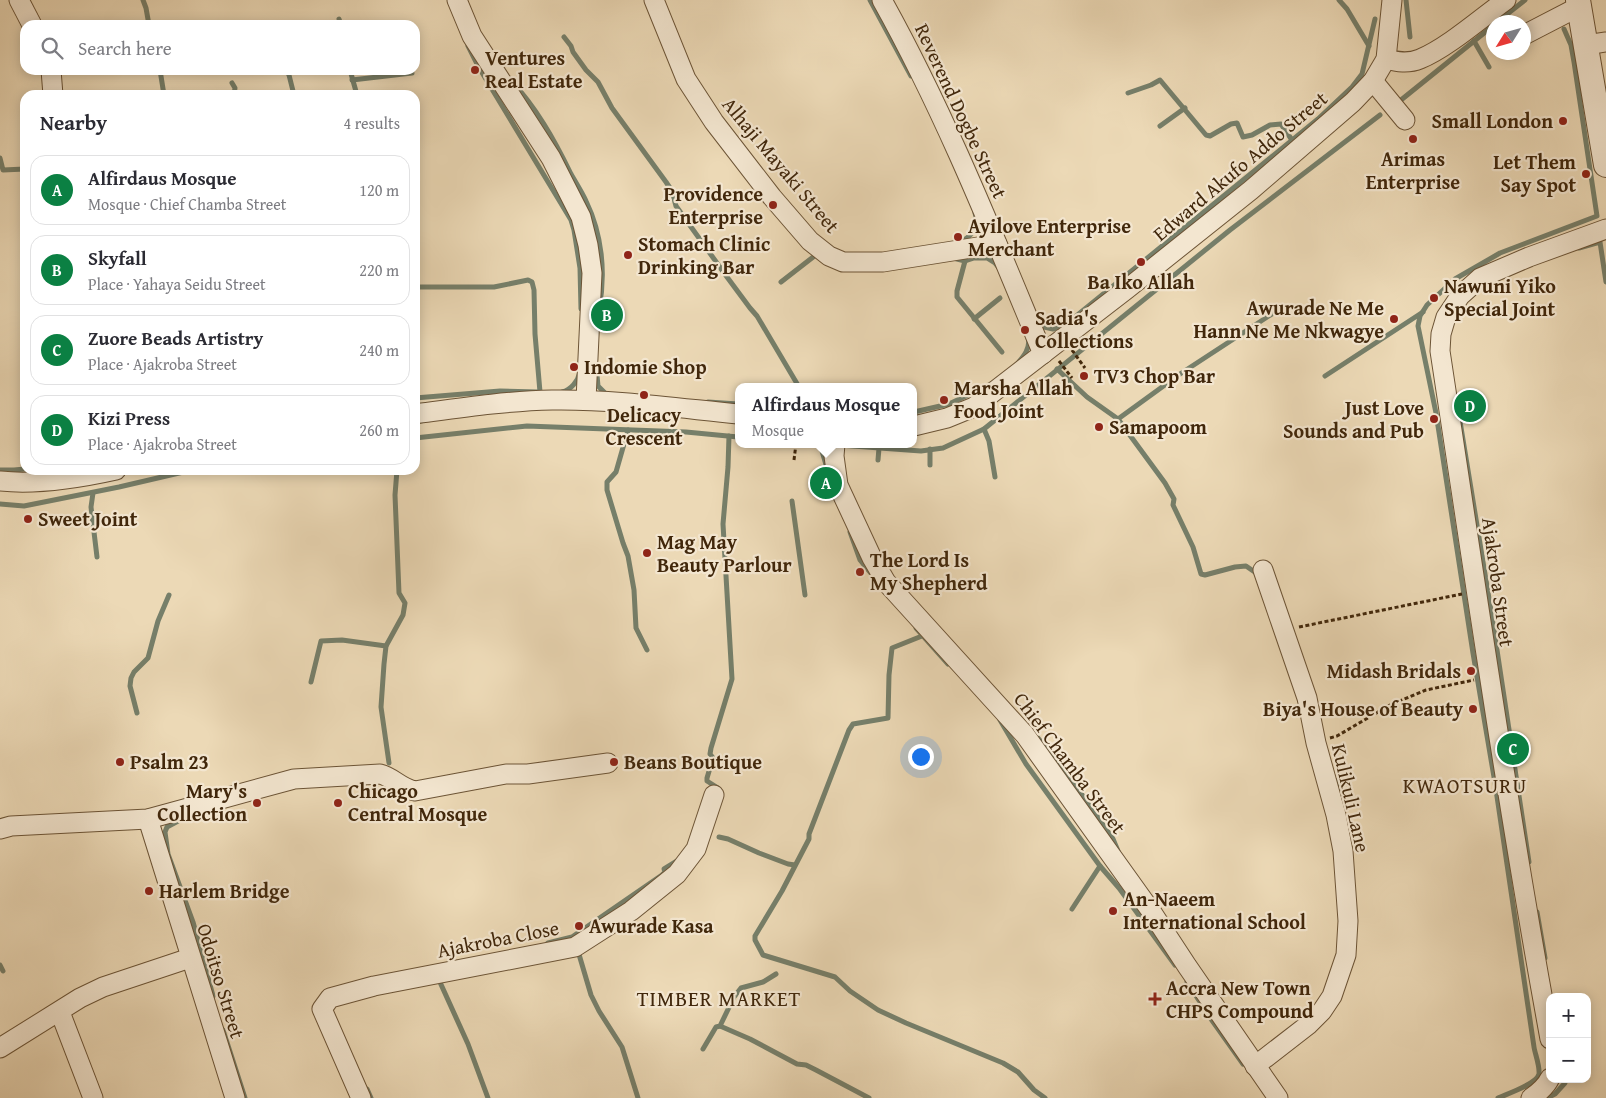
<!DOCTYPE html>
<meta charset="utf-8">
<style>
body{margin:0;font-family:"Gentium Book Plus",serif;background:#f7f7f7;color:#2b2b33}
.controls{position:absolute;right:15px;bottom:15px;display:grid;overflow:hidden;border-radius:10px;box-shadow:0 2px 12px #0003}
.controls button{width:45px;height:45px;display:grid;place-items:center;padding:0;border:0;border-bottom:1px solid #e1e1e2;background:#fff;color:#2b2b33;font:25px sans-serif}
.compass{position:absolute;left:1486px;top:15px;width:45px;height:45px;border-radius:50%;background:#fff;box-shadow:0 2px 12px #0003;rotate:233deg}
.you{position:absolute;left:920px;top:756px;width:18px;height:18px;margin:-12px;border:4px solid #fff;border-radius:50%;background:#1a73e8;box-shadow:0 0 0 8px #1a73e833}
.badge{display:grid;place-items:center;width:32px;height:32px;border-radius:50%;background:#0b8043;color:#fff;font-size:16px;font-weight:700}
.pin{position:absolute;translate:-50% -50%;border:2px solid #fff;box-shadow:0 1px 5px #0006}
.popup{position:absolute;left:735px;top:383px;width:182px;height:65px;box-sizing:border-box;display:grid;place-content:center;border-radius:10px;background:#fff;filter:drop-shadow(0 1px 4px #0005);font-size:16px;white-space:nowrap;color:#7c7c81}
.popup b{font-size:19px;color:#2b2b33}
.popup::after{content:'';position:absolute;left:50%;top:100%;margin-left:-10px;border:10px solid transparent;border-top-color:#fff}
.list{margin:0;padding:0;list-style:none}
h2{display:flex;justify-content:space-between;align-items:center;height:65px;margin:0;padding:0 20px;font-size:21px}
h2 small{font-size:16px;font-weight:400;color:#7c7c81}
.list li{display:grid;grid-template-columns:32px 1fr auto;gap:15px;align-items:center;box-sizing:border-box;height:70px;margin:0 10px 10px;padding:0 10px;border:1px solid #e1e1e2;border-radius:15px}
.list b{display:block;font-size:19px;white-space:nowrap}
.list p{margin:0;font-size:16px;white-space:nowrap;color:#7c7c81}
.list em{font-size:16px;font-style:normal;color:#7c7c81}
.icon{flex:none;width:28px;height:28px;fill:none;stroke:currentColor;stroke-width:2;stroke-linecap:round;stroke-linejoin:round}
.map{position:relative;flex:none;width:1606px;height:1098px;overflow:hidden}
.search{position:absolute;background:#fff;box-shadow:0 2px 12px #0003;left:20px;top:20px;width:400px;height:55px;display:flex;align-items:center;gap:12px;box-sizing:border-box;padding:0 18px;border-radius:15px;color:#7c7c81;font-size:19px}
.panel{position:absolute;background:#fff;box-shadow:0 2px 12px #0003;left:20px;top:90px;width:400px;height:385px;border-radius:15px}
.map>svg:first-child{display:block}
.lines{fill:none;stroke-linecap:round;stroke-linejoin:round}
.stream{stroke:#767f6a;stroke-width:5}
.minor-casing{stroke:#6c5436;stroke-width:21}
.tertiary-casing{stroke:#6c5436;stroke-width:26}
.path{stroke:#41270b;stroke-width:3;stroke-dasharray:4 2.5;stroke-linecap:butt}
.minor{stroke:#f3e6d0;stroke-width:19}
.tertiary{stroke:#f3e6d0;stroke-width:24}
.poi-dot{fill:#8f2418;stroke:#f3e6d0;stroke-width:2}
.labels{text-anchor:middle;stroke-width:4.5;stroke-linejoin:round;paint-order:stroke}
.poi-label{font-size:20px;font-weight:bold;fill:#41270b;stroke:#f3e6d0;text-anchor:start}
.street-label{font-size:20px;fill:#41270b;stroke:#f3e6d0}
.neighbourhood-label{font-size:21px;letter-spacing:1px;fill:#41270b;stroke:#f3e6d0}
</style>
<div class="map">
<svg width="1606" height="1098" viewBox="0 0 1606 1098">
<rect width="100%" height="100%" fill="#ecd9b6"/>
<filter id="stains"><feTurbulence type="fractalNoise" baseFrequency=".004" numOctaves="4"/><feColorMatrix values="0 0 0 0 .2 0 0 0 0 .09 0 0 0 0 .02 0 0 0 .5 -.17"/></filter>
<radialGradient id="worn" r=".72"><stop offset=".6" stop-color="#630" stop-opacity="0"/><stop offset="1" stop-color="#630" stop-opacity=".3"/></radialGradient>
<g class="lines">
<!-- stream -->
<g class="stream">
<path d="M143,0L146,8L149,25"/>
<path d="M870,0L911,76"/>
<path d="M1339,0L1347,9L1369,46"/>
<path d="M1406,0L1410,37"/>
<path d="M339,19L341,25"/>
<path d="M1497,22L1525,0"/>
<path d="M564,37L571,46L573,52L586,70L598,82L612,108L666,182L672,191L676,206L727,277L750,308L757,316L799,387"/>
<path d="M1474,41L1489,67"/>
<path d="M468,46L478,66L571,220L574,230L580,268L581,309"/>
<path d="M160,70L164,95"/>
<path d="M286,70L289,75L294,95"/>
<path d="M350,70L357,95"/>
<path d="M509,78C537,109 553,137 571,174C576,183 582,192 586,201C602,234 606,273 599,309"/>
<path d="M352,80L412,73"/>
<path d="M232,83L235,88L234,95"/>
<path d="M1128,93L1151,85L1160,80L1206,135L1210,136L1231,124L1237,123L1243,137L1252,135L1270,125L1281,124L1292,140"/>
<path d="M1401,100L1494,25"/>
<path d="M1160,126L1185,108"/>
<path d="M0,158L3,170L25,169"/>
<path d="M959,243C971,237 980,227 975,213"/>
<path d="M1579,248L1600,242L1606,282"/>
<path d="M953,258L965,261L974,258H987L995,263L999,268"/>
<path d="M965,261L957,291V297L1002,352"/>
<path d="M781,282L817,254"/>
<path d="M415,287H494L528,280L532,282L534,290L535,334L540,392"/>
<path d="M1037,315L1044,327L1053,329L1064,326L1318,119L1352,87L1362,74L1375,19"/>
<path d="M974,319L1000,298"/>
<path d="M1017,364C1023,357 1031,348 1028,338"/>
<path d="M596,365L598,386L607,395"/>
<path d="M1057,369L1087,397L1118,419L1165,483L1174,499L1173,505L1193,547L1201,574L1205,575L1235,567L1246,566L1259,575"/>
<path d="M1325,376L1423,312"/>
<path d="M562,392C571,390 578,381 580,372"/>
<path d="M415,398L500,391L538,392"/>
<path d="M708,402L738,404"/>
<path d="M1457,403L1492,617L1529,862"/>
<path d="M914,412L949,404L991,384"/>
<path d="M1118,419L1180,374L1281,308"/>
<path d="M984,429L989,441L995,477"/>
<path d="M628,430L616,472L607,482V490L623,543L628,556L634,590L636,628L647,650"/>
<path d="M415,438L527,426L686,432L738,437"/>
<path d="M820,444L829,475"/>
<path d="M839,445L921,451L943,448L984,429L1230,230L1380,115"/>
<path d="M930,449V465"/>
<path d="M878,460L879,448"/>
<path d="M0,470H14L25,469"/>
<path d="M93,493L91,507L97,557"/>
<path d="M792,501L805,595"/>
<path d="M0,504L24,506L119,487L192,470"/>
<path d="M850,532L860,560L874,577"/>
<path d="M916,628L948,664"/>
<path d="M922,636L892,648L889,675L888,718L853,724L849,730L809,834V839L782,891L755,936V940L763,955L835,977L850,991L878,1010L906,1023L1003,1063L1018,1072L1034,1090L1045,1098"/>
<path d="M311,682L321,641L342,640L386,646"/>
<path d="M137,713L130,686L131,678L134,672L148,658L158,621L169,595"/>
<path d="M1000,720L1026,764L1100,866L1119,888L1175,965"/>
<path d="M1038,738L1080,792L1113,839L1118,851"/>
<path d="M389,763L381,707L384,664L386,646L403,615L405,603L399,593L395,495L397,470"/>
<path d="M1332,777L1339,785L1341,803"/>
<path d="M718,791V788L707,781V778L713,758L710,754L711,748L732,679L723,524L728,467L729,436"/>
<path d="M180,820L167,827L165,832L168,854L193,922L213,996"/>
<path d="M719,837L728,839L759,853L788,864L795,865"/>
<path d="M1072,909L1100,866"/>
<path d="M1537,912L1545,958"/>
<path d="M548,943L572,937L662,875L665,872L664,869L677,861"/>
<path d="M578,951L591,995L599,1011L622,1047L638,1098"/>
<path d="M0,965L3,971"/>
<path d="M439,980L468,1044L488,1098"/>
<path d="M1187,982L1211,1019L1243,1064"/>
<path d="M720,1026L750,1039L797,1064L806,1065L816,1070L869,1098"/>
<path d="M223,1030L245,1098"/>
<path d="M703,1049L716,1027L720,1026L734,997L741,988L763,982L776,974"/>
<path d="M367,1089L371,1098"/>
<path d="M1498,1098C1507,1094 1537,1084 1539,1074C1540,1066 1535,1054 1534,1047L1495,783L1473,653L1436,413L1418,326L1420,316L1427,305L1455,279L1500,253L1597,216L1574,62L1571,45L1564,29"/>
<path d="M1547,1098L1555,1094L1565,1083L1564,1079"/>
</g>
<defs>
<g id="minor">
<path d="M19,0L32,25"/>
<path d="M457,0L472,36L551,158L581,217L588,245L592,273L586,400"/>
<path d="M654,0L686,79L714,122L772,197L810,241L829,256L843,262H883L997,244"/>
<path d="M882,0C945,113 993,234 1043,354"/>
<path d="M1524,35L1580,6"/>
<path d="M1586,45L1606,42"/>
<path d="M1386,59C1397,62 1408,64 1420,59C1447,48 1481,18 1506,0"/>
<path d="M51,70L53,95"/>
<path d="M1373,81L1405,120"/>
<path d="M415,414C460,408 506,401 552,400C614,399 677,408 738,414"/>
<path d="M914,426L947,418L974,407L1127,289L1251,190L1353,102L1373,81L1386,59L1392,0"/>
<path d="M835,444L834,456L838,485L872,558L886,582L1025,735L1151,911L1187,966L1278,1098"/>
<path d="M0,481C36,485 80,478 116,470"/>
<path d="M148,819L235,1098"/>
<path d="M0,829L11,826L148,819L294,779L380,774C393,777 400,788 415,791L506,774H528L608,763"/>
<path d="M60,1012L93,1098"/>
<path d="M1550,1039C1508,810 1475,581 1440,351L1441,334L1446,317L1460,296L1480,278L1529,257L1606,229"/>
<path d="M0,1048L80,998L103,987L190,958"/>
<path d="M1255,1066L1308,1025L1322,1011L1332,996L1346,955L1348,921L1343,851L1336,815L1316,743L1307,698L1263,570"/>
<path d="M361,1098L322,1009L330,998L374,986L575,947L631,911L677,874L696,849L714,795"/>
<path d="M1531,1098C1538,1093 1546,1087 1550,1078"/>
</g>
<path id="tertiary" d="M1578,0L1606,165"/>
</defs>
<!-- minor casing -->
<use href="#minor" class="minor-casing"/>
<!-- tertiary casing -->
<use href="#tertiary" class="tertiary-casing"/>
<!-- path -->
<g class="path">
<path d="M1072,350L1085,368"/>
<path d="M1059,361L1072,378"/>
<path d="M794,460L796,444"/>
<path d="M1299,627L1462,594"/>
<path d="M1330,738L1337,736L1390,705L1426,690L1474,680"/>
</g>
<!-- minor -->
<use href="#minor" class="minor"/>
<!-- tertiary -->
<use href="#tertiary" class="tertiary"/>
</g>
<!-- markers -->
<g class="poi-dot">
<circle cx="475" cy="70" r="5"/>
<circle cx="1563" cy="121" r="5"/>
<circle cx="1413" cy="139" r="5"/>
<circle cx="1586" cy="174" r="5"/>
<circle cx="773" cy="205" r="5"/>
<circle cx="958" cy="237" r="5"/>
<circle cx="628" cy="255" r="5"/>
<circle cx="1141" cy="262" r="5"/>
<circle cx="1434" cy="298" r="5"/>
<circle cx="1394" cy="319" r="5"/>
<circle cx="1025" cy="330" r="5"/>
<circle cx="574" cy="367" r="5"/>
<circle cx="1084" cy="376" r="5"/>
<circle cx="644" cy="395" r="5"/>
<circle cx="944" cy="400" r="5"/>
<circle cx="1434" cy="419" r="5"/>
<circle cx="1099" cy="427" r="5"/>
<circle cx="28" cy="519" r="5"/>
<circle cx="647" cy="553" r="5"/>
<circle cx="860" cy="572" r="5"/>
<circle cx="1471" cy="671" r="5"/>
<circle cx="1473" cy="709" r="5"/>
<circle cx="120" cy="762" r="5"/>
<circle cx="614" cy="762" r="5"/>
<circle cx="257" cy="803" r="5"/>
<circle cx="338" cy="803" r="5"/>
<circle cx="149" cy="891" r="5"/>
<circle cx="1113" cy="911" r="5"/>
<circle cx="579" cy="926" r="5"/>
<path d="M1152.5 991.5h5v5h5v5h-5v5h-5v-5h-5v-5h5z"/>
</g>
<g class="labels">
<!-- poi labels -->
<g class="poi-label">
<text x="485" y="65">Ventures<tspan x="485" dy="23">Real Estate</tspan></text>
<text x="1553" y="128" text-anchor="end">Small London</text>
<text x="1413" y="166" text-anchor="middle">Arimas<tspan x="1413" dy="23">Enterprise</tspan></text>
<text x="1576" y="169" text-anchor="end">Let Them<tspan x="1576" dy="23">Say Spot</tspan></text>
<text x="763" y="201" text-anchor="end">Providence<tspan x="763" dy="23">Enterprise</tspan></text>
<text x="968" y="233">Ayilove Enterprise<tspan x="968" dy="23">Merchant</tspan></text>
<text x="638" y="251">Stomach Clinic<tspan x="638" dy="23">Drinking Bar</tspan></text>
<text x="1141" y="289" text-anchor="middle">Ba Iko Allah</text>
<text x="1444" y="293">Nawuni Yiko<tspan x="1444" dy="23">Special Joint</tspan></text>
<text x="1384" y="315" text-anchor="end">Awurade Ne Me<tspan x="1384" dy="23">Hann Ne Me Nkwagye</tspan></text>
<text x="1035" y="325">Sadia's<tspan x="1035" dy="23">Collections</tspan></text>
<text x="584" y="374">Indomie Shop</text>
<text x="1094" y="383">TV3 Chop Bar</text>
<text x="954" y="395">Marsha Allah<tspan x="954" dy="23">Food Joint</tspan></text>
<text x="1424" y="415" text-anchor="end">Just Love<tspan x="1424" dy="23">Sounds and Pub</tspan></text>
<text x="644" y="422" text-anchor="middle">Delicacy<tspan x="644" dy="23">Crescent</tspan></text>
<text x="1109" y="434">Samapoom</text>
<text x="38" y="526">Sweet Joint</text>
<text x="657" y="549">Mag May<tspan x="657" dy="23">Beauty Parlour</tspan></text>
<text x="870" y="567">The Lord Is<tspan x="870" dy="23">My Shepherd</tspan></text>
<text x="1461" y="678" text-anchor="end">Midash Bridals</text>
<text x="1463" y="716" text-anchor="end">Biya's House of Beauty</text>
<text x="130" y="769">Psalm 23</text>
<text x="624" y="769">Beans Boutique</text>
<text x="247" y="798" text-anchor="end">Mary's<tspan x="247" dy="23">Collection</tspan></text>
<text x="348" y="798">Chicago<tspan x="348" dy="23">Central Mosque</tspan></text>
<text x="159" y="898">Harlem Bridge</text>
<text x="1123" y="906">An-Naeem<tspan x="1123" dy="23">International School</tspan></text>
<text x="589" y="933">Awurade Kasa</text>
<text x="1166" y="995">Accra New Town<tspan x="1166" dy="23">CHPS Compound</tspan></text>
</g>
<!-- street labels -->
<g class="street-label">
<text transform="translate(961 111) rotate(65)" y="7">Reverend Dogbe Street</text>
<text transform="translate(781 165) rotate(50)" y="7">Alhaji Mayaki Street</text>
<text transform="translate(1240 166) rotate(-40)" y="7">Edward Akufo Addo Street</text>
<text transform="translate(1498 582) rotate(82)" y="7">Ajakroba Street</text>
<text transform="translate(1070 763) rotate(53)" y="7">Chief Chamba Street</text>
<text transform="translate(1351 798) rotate(77)" y="7">Kulikuli Lane</text>
<text transform="translate(498 939) rotate(-11)" y="7">Ajakroba Close</text>
<text transform="translate(221 981) rotate(73)" y="7">Odoitso Street</text>
</g>
<!-- neighbourhood labels -->
<g class="neighbourhood-label">
<text x="1465" y="793">KWAOTSURU</text>
<text x="719" y="1006">TIMBER MARKET</text>
</g>
</g>
<rect width="100%" height="100%" filter="url(#stains)"/>
<rect width="100%" height="100%" fill="url(#worn)"/>
</svg>
<div class="controls">
<button>+</button>
<button>−</button>
</div>
<svg class="compass" viewBox="-18 -18 36 36"><path d="M0-13l5 13h-10z" fill="#e53935"/><path d="M0 13l5-13h-10z" fill="#7c7c81"/></svg>
<div class="you"></div>
<div class="pin badge" style="left:826px;top:483px">A</div>
<div class="popup"><b>Alfirdaus Mosque</b>Mosque</div>
<div class="pin badge" style="left:607px;top:315px">B</div>
<div class="pin badge" style="left:1513px;top:749px">C</div>
<div class="pin badge" style="left:1470px;top:406px">D</div>
<div class="search"><svg class="icon" aria-label="search" viewBox="0 0 24 24"><circle cx="10" cy="10" r="6"/><path d="M15 15l6 6"/></svg>Search here</div>
<section class="panel">
<h2>Nearby<small>4 results</small></h2>
<ul class="list">
<li><span class="badge">A</span><div><b>Alfirdaus Mosque</b><p>Mosque · Chief Chamba Street</p></div><em>120 m</em></li>
<li><span class="badge">B</span><div><b>Skyfall</b><p>Place · Yahaya Seidu Street</p></div><em>220 m</em></li>
<li><span class="badge">C</span><div><b>Zuore Beads Artistry</b><p>Place · Ajakroba Street</p></div><em>240 m</em></li>
<li><span class="badge">D</span><div><b>Kizi Press</b><p>Place · Ajakroba Street</p></div><em>260 m</em></li>
</ul>
</section>
</div>
